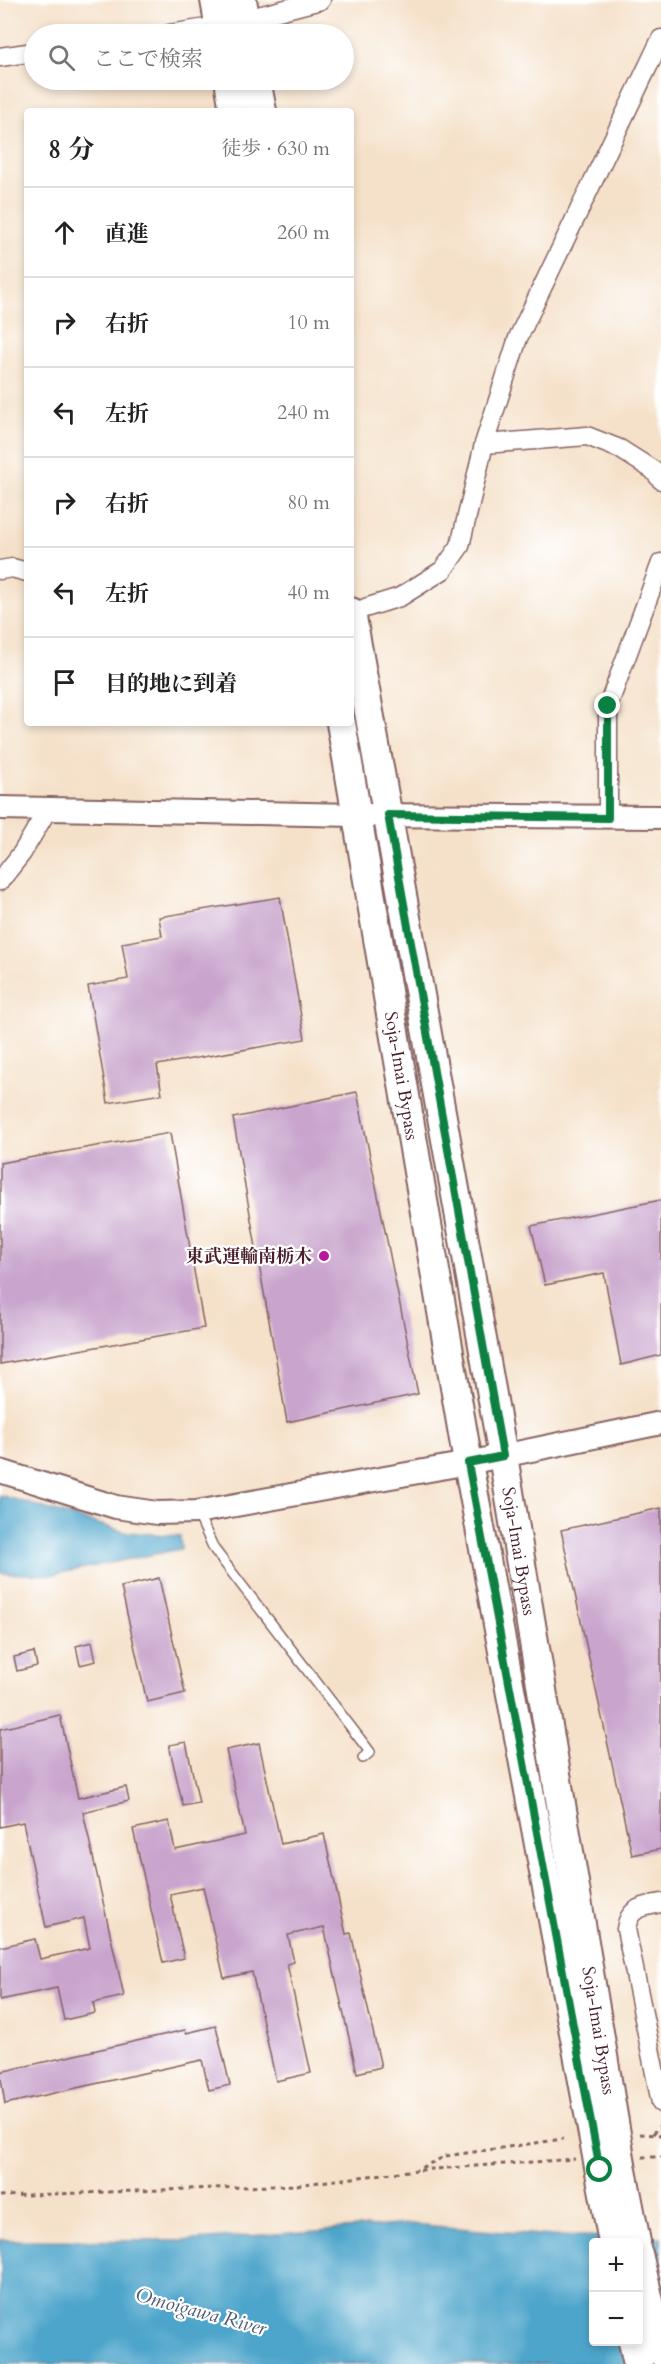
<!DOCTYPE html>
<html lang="ja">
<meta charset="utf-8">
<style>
body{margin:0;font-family:Cardo,"Noto Serif JP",serif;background:#f6f6f6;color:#222}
.controls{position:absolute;right:18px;bottom:18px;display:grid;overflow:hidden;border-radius:6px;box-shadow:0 3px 9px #0003}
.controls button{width:54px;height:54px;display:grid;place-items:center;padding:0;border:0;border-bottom:2px solid #e0e0e0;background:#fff;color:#222;font:30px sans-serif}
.stop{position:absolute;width:18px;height:18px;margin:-14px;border:4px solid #0b8043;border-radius:50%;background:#fff}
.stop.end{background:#0b8043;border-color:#fff;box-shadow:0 2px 6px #0008}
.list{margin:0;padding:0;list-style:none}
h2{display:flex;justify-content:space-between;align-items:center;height:78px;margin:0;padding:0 24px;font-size:26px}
h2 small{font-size:20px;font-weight:400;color:#767676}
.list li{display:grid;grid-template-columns:39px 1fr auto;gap:18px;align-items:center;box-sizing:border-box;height:90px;padding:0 24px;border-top:2px solid #e0e0e0}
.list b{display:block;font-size:22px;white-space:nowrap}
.list em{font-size:20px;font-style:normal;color:#767676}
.icon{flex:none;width:33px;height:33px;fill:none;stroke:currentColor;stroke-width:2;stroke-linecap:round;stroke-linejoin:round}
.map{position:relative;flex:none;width:661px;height:2364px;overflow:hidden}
.search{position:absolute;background:#fff;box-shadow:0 3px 9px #0003;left:24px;top:24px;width:330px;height:66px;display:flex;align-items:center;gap:15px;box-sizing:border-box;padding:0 21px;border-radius:33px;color:#767676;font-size:22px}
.panel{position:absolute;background:#fff;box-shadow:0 3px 9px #0003;left:24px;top:108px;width:330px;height:618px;border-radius:6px}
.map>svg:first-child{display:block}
.water{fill:#4ea5cb;stroke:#4c627b;stroke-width:1.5;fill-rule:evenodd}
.building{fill:#c9a5cd}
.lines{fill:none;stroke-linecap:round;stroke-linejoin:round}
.service-casing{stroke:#866362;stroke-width:12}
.minor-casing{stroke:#866362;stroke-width:21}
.tertiary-casing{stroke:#866362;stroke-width:26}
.primary-casing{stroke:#866362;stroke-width:32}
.path{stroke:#866362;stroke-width:3;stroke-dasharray:4.5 4.5;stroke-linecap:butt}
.service{stroke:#fff;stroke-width:9}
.minor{stroke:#fff;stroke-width:18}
.tertiary{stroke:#fff;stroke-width:22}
.primary{stroke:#fff;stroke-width:28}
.route{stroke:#0b8043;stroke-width:8}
.poi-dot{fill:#b5179e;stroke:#fff;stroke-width:2}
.labels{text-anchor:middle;stroke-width:4.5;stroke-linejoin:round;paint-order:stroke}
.street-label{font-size:18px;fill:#4a1f2b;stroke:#fff}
.poi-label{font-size:18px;font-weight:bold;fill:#4a1f2b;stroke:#fff;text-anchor:end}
.water-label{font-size:20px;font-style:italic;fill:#4c5b73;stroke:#fff}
</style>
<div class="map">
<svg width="661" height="2364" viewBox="0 0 661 2364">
<rect width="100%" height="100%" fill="#fff"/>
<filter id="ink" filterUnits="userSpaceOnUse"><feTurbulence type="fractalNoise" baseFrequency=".0167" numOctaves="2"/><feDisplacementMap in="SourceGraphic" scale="12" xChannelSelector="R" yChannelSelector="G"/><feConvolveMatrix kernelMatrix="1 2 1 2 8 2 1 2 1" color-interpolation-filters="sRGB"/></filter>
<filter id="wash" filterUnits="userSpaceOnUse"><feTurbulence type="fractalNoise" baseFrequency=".008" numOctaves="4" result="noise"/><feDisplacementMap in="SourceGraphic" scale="24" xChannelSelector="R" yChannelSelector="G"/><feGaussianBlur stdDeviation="1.35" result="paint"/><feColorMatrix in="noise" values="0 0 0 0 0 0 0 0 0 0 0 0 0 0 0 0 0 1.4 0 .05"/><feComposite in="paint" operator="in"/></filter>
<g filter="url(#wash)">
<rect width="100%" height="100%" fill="#f5e1c9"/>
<!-- water -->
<g class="water">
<path d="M0,1495L125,1532L180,1536L181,1549L50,1575L0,1573Z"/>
<path d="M410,2224L552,2236L661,2237V2364H0V2240L183,2241ZM594,2242H638V2342H594Z"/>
</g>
<g id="blocks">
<!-- building -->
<g class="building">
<path d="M280,897L305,1039L157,1065L162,1094L108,1103L88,986L128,979L122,943L162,936L159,917Z"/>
<path d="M357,1092L418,1394L287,1422L233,1118Z"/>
<path d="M170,1133L204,1328L0,1364V1163Z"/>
<path d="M661,1200V1355L621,1365L604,1273L545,1285L531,1226Z"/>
<path d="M661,1508V1849L632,1855L561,1530Z"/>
<path d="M159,1578L185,1693L147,1702L121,1587Z"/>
<path d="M92,1642L96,1661L80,1665L76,1646Z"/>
<path d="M34,1652L37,1666L17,1671L14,1657Z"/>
<path d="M60,1715L78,1798L126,1787L129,1801L83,1812L124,1996L93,2003L95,2013L64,2020L57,1988L0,2000V1947L35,1939L40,1959L90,1948L84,1918L46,1927L23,1822L0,1827V1729Z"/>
<path d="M186,1742L199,1803L183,1806L169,1745Z"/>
<path d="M259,1743L281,1844L324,1834L346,1934L351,1933L381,2067L357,2073L324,1927L288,1935L294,1962L287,1964L311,2073L276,2081L252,1972L224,1978L203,1887L170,1894L184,1958L163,1963L133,1829L169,1821L175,1850L245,1835L226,1750Z"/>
<path d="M216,2026L230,2085L209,2090L202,2060L5,2104L0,2072L185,2030L186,2033Z"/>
</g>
</g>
</g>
<g filter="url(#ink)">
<use href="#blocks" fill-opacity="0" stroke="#866362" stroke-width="1.5"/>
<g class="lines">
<defs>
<path id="service" d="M197,1512L214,1549L370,1752L363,1758"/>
<g id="minor">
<path d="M169,34L219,26L321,0"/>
<path d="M0,57L34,52"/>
<path d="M484,444L587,436L620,449L653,470L661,480"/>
<path d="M0,570L12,568L27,572"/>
<path d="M365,608L400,597L443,570L460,546L484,444L518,338L661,39"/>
<path d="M608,817V706L661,563"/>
<path d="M0,881L22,853L48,809"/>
<path d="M661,1903C642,1907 629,1907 626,1929L661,2103"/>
</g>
<g id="tertiary">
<path d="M0,808L355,815L661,817"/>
<path d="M0,1471L116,1507L157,1513L197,1512L468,1463L661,1423"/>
</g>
<g id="primary">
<path d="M215,0L221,34"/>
<path d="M242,0L248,34"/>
<path d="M229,80L234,111"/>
<path d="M256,80L262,111"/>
<path id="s1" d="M351,612L503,1456L622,2170L636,2242"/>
<path id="s2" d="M341,723L468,1463L613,2242"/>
<path d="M638,2254L661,2352"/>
<path d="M633,2342L638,2364"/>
</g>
</defs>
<!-- service casing -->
<use href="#service" class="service-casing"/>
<!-- minor casing -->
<use href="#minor" class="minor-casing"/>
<!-- tertiary casing -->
<use href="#tertiary" class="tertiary-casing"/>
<!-- primary casing -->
<use href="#primary" class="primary-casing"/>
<!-- path -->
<g class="path">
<path d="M640,2134L661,2135"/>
<path d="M653,2134L661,2124"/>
<path d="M642,2157H661"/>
<path d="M420,2170L575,2159"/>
<path d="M0,2196L296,2185L416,2170L446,2156L563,2139"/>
</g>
<!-- service -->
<use href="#service" class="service"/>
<!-- minor -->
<use href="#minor" class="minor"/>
<!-- tertiary -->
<use href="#tertiary" class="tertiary"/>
<!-- primary -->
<use href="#primary" class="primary"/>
</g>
</g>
<g class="lines" filter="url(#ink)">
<!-- route -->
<path class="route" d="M600,2170L468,1463L503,1456L388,815L608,818V706"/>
</g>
<!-- markers -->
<circle class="poi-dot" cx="324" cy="1256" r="6"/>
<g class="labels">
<!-- street labels -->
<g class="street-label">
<text dy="6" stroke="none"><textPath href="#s2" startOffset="358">Soja-Imai Bypass</textPath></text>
<text dy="6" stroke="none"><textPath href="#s1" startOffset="954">Soja-Imai Bypass</textPath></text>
<text dy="6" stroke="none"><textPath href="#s1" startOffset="1440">Soja-Imai Bypass</textPath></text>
</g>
<!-- poi labels -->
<g class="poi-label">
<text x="312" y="1262">東武運輸南栃木</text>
</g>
<!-- water labels -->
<g class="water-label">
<text transform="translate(201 2311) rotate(15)" y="7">Omoigawa River</text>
</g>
</g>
</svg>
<div class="controls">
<button>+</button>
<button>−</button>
</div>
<div class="stop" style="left:600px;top:2170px"></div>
<div class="stop end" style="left:608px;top:706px"></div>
<div class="search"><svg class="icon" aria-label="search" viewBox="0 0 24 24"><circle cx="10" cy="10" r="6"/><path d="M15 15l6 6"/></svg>ここで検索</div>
<section class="panel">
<h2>8 分<small>徒歩 · 630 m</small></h2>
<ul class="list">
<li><svg class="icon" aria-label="ahead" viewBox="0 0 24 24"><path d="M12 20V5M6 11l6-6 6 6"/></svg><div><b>直進</b></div><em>260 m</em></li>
<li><svg class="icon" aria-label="right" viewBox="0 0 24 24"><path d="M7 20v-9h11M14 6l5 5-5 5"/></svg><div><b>右折</b></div><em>10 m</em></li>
<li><svg class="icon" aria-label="left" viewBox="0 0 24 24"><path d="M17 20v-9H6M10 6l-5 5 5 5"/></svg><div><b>左折</b></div><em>240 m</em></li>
<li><svg class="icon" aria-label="right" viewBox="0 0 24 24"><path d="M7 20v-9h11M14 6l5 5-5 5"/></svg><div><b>右折</b></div><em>80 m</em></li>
<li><svg class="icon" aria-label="left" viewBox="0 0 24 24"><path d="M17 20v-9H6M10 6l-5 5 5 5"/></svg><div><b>左折</b></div><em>40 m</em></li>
<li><svg class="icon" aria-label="arrive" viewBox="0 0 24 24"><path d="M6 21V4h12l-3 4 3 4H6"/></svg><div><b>目的地に到着</b></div></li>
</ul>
</section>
</div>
